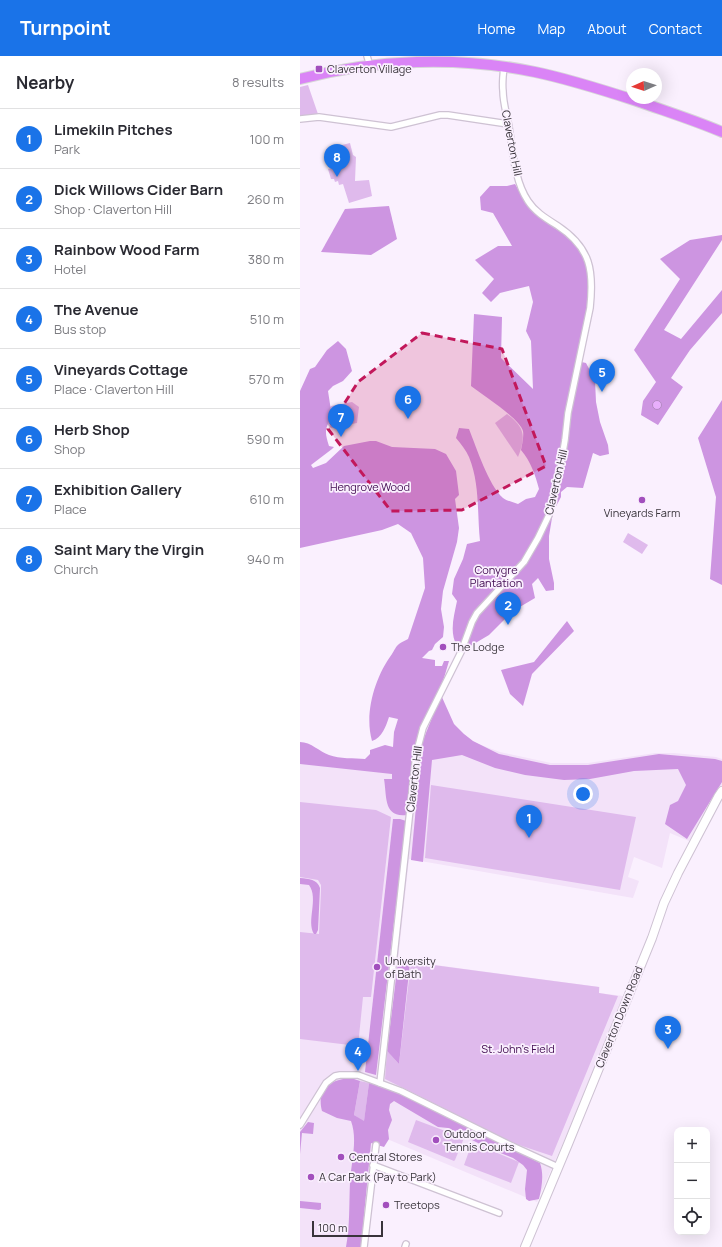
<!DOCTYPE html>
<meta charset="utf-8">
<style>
body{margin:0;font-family:Manrope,sans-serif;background:#f2f2f3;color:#2b2b33}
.controls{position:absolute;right:12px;bottom:12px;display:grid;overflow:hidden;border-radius:8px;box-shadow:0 4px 16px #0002}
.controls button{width:36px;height:36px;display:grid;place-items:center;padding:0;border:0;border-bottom:1px solid #e1e1e2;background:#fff;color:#2b2b33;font:20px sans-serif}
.compass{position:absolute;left:326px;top:12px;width:36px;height:36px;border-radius:50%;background:#fff;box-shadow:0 4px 16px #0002;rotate:267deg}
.scale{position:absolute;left:12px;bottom:10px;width:71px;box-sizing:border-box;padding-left:4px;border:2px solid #39343b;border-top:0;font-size:11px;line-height:14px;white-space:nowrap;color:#39343b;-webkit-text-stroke:3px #faf0fe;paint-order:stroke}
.you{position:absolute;left:283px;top:738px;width:14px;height:14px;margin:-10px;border:3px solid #fff;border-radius:50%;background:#1a73e8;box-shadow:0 0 0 6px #1a73e833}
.badge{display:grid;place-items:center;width:26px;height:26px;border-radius:50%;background:#1a73e8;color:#fff;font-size:13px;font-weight:700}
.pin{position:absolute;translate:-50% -33px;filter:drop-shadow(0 1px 2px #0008)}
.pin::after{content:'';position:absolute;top:21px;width:14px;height:12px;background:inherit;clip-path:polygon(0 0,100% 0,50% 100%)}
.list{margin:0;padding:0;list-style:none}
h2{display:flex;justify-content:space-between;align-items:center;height:52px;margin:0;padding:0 16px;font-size:17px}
h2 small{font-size:13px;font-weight:400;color:#7c7c81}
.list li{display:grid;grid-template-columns:26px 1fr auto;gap:12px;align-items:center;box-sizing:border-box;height:60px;padding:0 16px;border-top:1px solid #e1e1e2}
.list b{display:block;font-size:15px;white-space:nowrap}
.list p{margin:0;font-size:13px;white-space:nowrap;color:#7c7c81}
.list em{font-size:13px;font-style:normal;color:#7c7c81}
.icon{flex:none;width:22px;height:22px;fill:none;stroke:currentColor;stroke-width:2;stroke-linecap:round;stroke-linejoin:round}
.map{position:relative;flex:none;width:422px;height:1191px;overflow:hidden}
header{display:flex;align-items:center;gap:24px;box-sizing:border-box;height:56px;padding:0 20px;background:#1a73e8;color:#fff}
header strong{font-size:19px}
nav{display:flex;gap:22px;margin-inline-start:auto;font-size:14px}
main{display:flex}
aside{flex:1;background:#fff}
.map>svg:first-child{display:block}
.built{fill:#f3e2f9}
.green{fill:#dfbaec}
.forest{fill:#cd95e1}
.water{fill:#e8affc;stroke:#b48ac2}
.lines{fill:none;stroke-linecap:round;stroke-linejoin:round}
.street-casing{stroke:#cec2d3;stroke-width:8}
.secondary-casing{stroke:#cec2d3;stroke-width:10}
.highway-casing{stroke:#d7d6d8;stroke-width:12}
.street{stroke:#fff;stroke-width:5.5}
.secondary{stroke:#fff;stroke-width:8}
.highway{stroke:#da84f6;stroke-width:10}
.marked{fill:#c2185b;fill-opacity:0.2;stroke:#c2185b;stroke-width:3;stroke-dasharray:8 5;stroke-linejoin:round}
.poi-dot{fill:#a24fbd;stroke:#faf0fe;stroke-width:1.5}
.labels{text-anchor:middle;stroke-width:3.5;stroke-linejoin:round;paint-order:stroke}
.poi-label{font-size:11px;fill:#39343b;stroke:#faf0fe;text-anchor:start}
.street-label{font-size:11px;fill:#39343b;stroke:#faf0fe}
.park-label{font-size:11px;fill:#400a50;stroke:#faf0fe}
</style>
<header>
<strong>Turnpoint</strong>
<nav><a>Home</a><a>Map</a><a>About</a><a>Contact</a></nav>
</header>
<main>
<aside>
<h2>Nearby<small>8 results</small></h2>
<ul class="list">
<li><span class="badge">1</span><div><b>Limekiln Pitches</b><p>Park</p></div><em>100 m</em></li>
<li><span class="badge">2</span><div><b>Dick Willows Cider Barn</b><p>Shop · Claverton Hill</p></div><em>260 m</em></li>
<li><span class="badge">3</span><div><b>Rainbow Wood Farm</b><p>Hotel</p></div><em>380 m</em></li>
<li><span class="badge">4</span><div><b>The Avenue</b><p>Bus stop</p></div><em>510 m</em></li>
<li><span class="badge">5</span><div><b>Vineyards Cottage</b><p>Place · Claverton Hill</p></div><em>570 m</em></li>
<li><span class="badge">6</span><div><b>Herb Shop</b><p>Shop</p></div><em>590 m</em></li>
<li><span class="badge">7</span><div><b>Exhibition Gallery</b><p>Place</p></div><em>610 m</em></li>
<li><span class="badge">8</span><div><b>Saint Mary the Virgin</b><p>Church</p></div><em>940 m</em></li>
</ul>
</aside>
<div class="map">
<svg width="422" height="1191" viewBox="0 0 422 1191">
<rect width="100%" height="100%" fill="#faf0fe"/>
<!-- built -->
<path class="built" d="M140,644L152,669L173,686L200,696L251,707H288L355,697H374L416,701L422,703V729L389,785L370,777L362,812L334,801L328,821L339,825L333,842L109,803L98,904L300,931L299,937L323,940L273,1064L237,1146L80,1080L67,1191H0V700L118,711L121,687Z"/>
<!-- green -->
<g class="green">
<path d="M8,29L18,58L0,61V31Z"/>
<path d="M50,87L53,99L56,101L55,125L69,124L72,140L49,147L43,128L39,129L38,125L35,126L34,123H31L28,113L32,112L26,93Z"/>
<path d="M52,346L59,351L57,367L31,372L27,368L25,357L31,350Z"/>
<path d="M207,358C225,371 226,381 218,401L195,367Z"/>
<path d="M328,477L348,489L342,498L323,486Z"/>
<path d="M131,729L336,761L320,834L125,802Z"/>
<path d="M0,746L76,754L91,761L71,941H63L58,990L0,983V876L19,878L21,835V829L18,824L0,821Z"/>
<path d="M111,906L299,931V937L318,940L252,1100L213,1087L85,1023L87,995L99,1008Z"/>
<path d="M60,1025L69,1027L64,1066L54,1059Z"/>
<path d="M116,1064L164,1082L155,1104L154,1105L108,1086Z"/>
<path d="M172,1087H173L219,1106L211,1127L164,1109Z"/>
</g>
<!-- forest -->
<g class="forest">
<path d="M215,128C222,139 228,151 238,160C249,170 264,176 275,187C301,215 283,272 277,305L286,307L295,324L296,346L300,366L308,389L309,398L300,400L293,397L283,432L267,431L261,436V441L253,456L249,480V503L254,527V534L246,535L238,522L232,528L235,542L213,555L189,579L167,592L157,590C149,576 154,560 157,545L152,538L154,523L163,503L167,488L180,485C177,457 180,428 169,401C166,394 161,388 156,382L159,372L169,373C177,393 188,428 203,442C207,445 213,446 218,448L226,443L235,441L239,433C235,418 231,406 221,394C222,389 224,381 223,375C220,363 183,339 171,330L174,258L202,261L201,302L233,333L231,285L226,275L233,246L229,230L200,237L191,246L182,237L194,223L175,204L198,190H212L193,157L181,154L180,141L190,130H207Z"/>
<path d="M89,150L97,183L71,199L21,196L45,153Z"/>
<path d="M422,179V184L364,274L381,283L422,234V257L390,294L371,322L383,331L358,369L341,359L343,345L356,326L334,294L380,223L360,203L390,184Z"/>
<path d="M38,285L46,293L52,315L43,325L33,330L28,335L32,361C24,373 25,377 29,390L34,391L32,393L11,409L13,412L26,407L44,390L70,385H76L92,391L135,393L146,398L156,415L159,439L155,443L159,472L157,486L143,535L141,553L144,571L143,581L135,588L132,594L129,595L122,602L135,604V610H142L144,605H149L144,622L116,685L107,759C83,762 87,740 84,723H92V718L0,708V686C11,686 20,696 29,699C40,703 54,702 65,703L70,698V694L85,689L93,691L94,676L98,663L89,661C86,670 82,682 72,685C64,657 75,621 92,598C94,595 96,590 99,588C101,586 105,585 108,583L125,532L123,502L111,477L98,468L82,474L0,492V335L10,313L15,311L27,294Z"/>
<path d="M422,344V529L410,523L416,441L398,382Z"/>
<path d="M267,565L274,575L232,618L223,650L210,638L201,614L234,606Z"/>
<path d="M141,639L154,668L164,678L173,685L199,698L250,709H288L359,698L415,703L422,705V726L387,783L365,768L370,749L378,745L386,729L378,713L334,715L290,723L264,724L225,719L195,712L162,699L132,704L123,806L111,804L122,687Z"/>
<path d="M93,763H100L106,765L76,1019L65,1016Z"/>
<path d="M0,822C9,823 17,823 20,832L18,874L16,878H14C6,865 19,843 9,829L0,828Z"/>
<path d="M98,906L110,907L99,1008L87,995Z"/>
<path d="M51,1022L60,1025L54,1059L64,1065L69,1027L93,1034L240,1107C244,1119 242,1130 239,1143L229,1145L226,1143L225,1133L227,1114L223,1109L213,1102L188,1092L148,1072L138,1071L94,1045L90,1048L89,1054L92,1064L88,1074L89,1083L84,1091L71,1087L61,1191H46C50,1170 49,1148 50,1126C51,1107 58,1084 51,1065L37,1062L22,1055C16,1033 31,1023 51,1022Z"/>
<path d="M8,1066L14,1067L13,1078L2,1077L0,1098V1076Z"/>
<path d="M0,1145L21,1147V1153L19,1154L0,1152Z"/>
</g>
<!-- water -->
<circle class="water" cx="357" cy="349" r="4.5"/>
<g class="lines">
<defs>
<g id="street">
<path d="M67,0L70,10"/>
<path d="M0,63L19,61L91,71L140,59H148L208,68"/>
<path d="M80,1027L116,699L123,672L161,596L172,566L177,557L224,506L238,482L249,459L260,413L265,384L268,357L290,252C294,215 291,192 258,170C247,163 235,156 228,145C214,124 213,95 209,71C207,59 203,47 203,35C202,27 203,19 204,11"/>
<path d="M0,1069L26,1027L35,1020L40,1019H58L101,1035L212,1090L258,1111"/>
<path d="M73,1109L199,1157"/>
<path d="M64,1191L76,1089"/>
<path d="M105,1191L106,1188"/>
</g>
<path id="secondary" d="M225,1191L268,1088L352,882L364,847L378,817L418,741L422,735"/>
<path id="highway" d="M0,23C75,3 158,0 235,16C269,23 303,34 337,45C365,55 394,64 422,76"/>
</defs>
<!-- street casing -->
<use href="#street" class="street-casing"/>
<!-- secondary casing -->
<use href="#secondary" class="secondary-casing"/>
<!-- highway casing -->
<use href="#highway" class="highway-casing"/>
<!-- street -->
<use href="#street" class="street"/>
<!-- secondary -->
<use href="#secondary" class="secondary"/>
<!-- highway -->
<use href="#highway" class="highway"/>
</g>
<!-- marked area -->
<path class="marked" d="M122,277L202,293L246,410L162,454L91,455L28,373L58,326Z"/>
<!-- markers -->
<g class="poi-dot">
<rect x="15" y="9" width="8" height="8" rx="2"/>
<circle cx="342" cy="444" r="4"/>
<circle cx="143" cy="591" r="4"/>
<circle cx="77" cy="911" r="4"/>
<circle cx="136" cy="1084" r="4"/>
<circle cx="41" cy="1101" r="4"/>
<circle cx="11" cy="1121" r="4"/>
<circle cx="86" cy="1149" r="4"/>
</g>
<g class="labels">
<!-- poi labels -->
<g class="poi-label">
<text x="27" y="17">Claverton Village</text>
<text x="342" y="461" text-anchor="middle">Vineyards Farm</text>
<text x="151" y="595">The Lodge</text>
<text x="85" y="909">University<tspan x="85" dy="13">of Bath</tspan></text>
<text x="144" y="1082">Outdoor<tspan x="144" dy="13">Tennis Courts</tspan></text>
<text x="49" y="1105">Central Stores</text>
<text x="19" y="1125">A Car Park (Pay to Park)</text>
<text x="94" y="1153">Treetops</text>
</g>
<!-- street labels -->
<g class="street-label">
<text transform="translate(212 87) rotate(79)" y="4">Claverton Hill</text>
<text transform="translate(256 426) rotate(-77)" y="4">Claverton Hill</text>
<text transform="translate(114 723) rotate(-83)" y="4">Claverton Hill</text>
<text transform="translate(319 961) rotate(-68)" y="4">Claverton Down Road</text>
</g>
<!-- park labels -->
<g class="park-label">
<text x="70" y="435">Hengrove Wood</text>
<text x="196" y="518">Conygre<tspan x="196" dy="13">Plantation</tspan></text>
<text x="218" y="997">St. John's Field</text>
</g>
</g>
</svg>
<div class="controls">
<button>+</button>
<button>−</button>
<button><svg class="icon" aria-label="locate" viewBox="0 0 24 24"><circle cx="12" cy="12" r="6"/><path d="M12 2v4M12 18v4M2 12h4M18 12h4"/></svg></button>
</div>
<svg class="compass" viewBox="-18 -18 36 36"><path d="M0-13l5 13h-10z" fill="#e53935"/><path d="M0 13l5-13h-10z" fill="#7c7c81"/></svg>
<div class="scale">100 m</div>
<div class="you"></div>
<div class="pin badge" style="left:229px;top:782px">1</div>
<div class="pin badge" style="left:208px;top:569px">2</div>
<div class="pin badge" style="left:368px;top:993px">3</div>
<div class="pin badge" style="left:58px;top:1015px">4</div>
<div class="pin badge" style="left:302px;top:336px">5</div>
<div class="pin badge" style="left:108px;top:363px">6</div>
<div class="pin badge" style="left:41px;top:381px">7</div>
<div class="pin badge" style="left:37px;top:121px">8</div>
</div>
</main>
